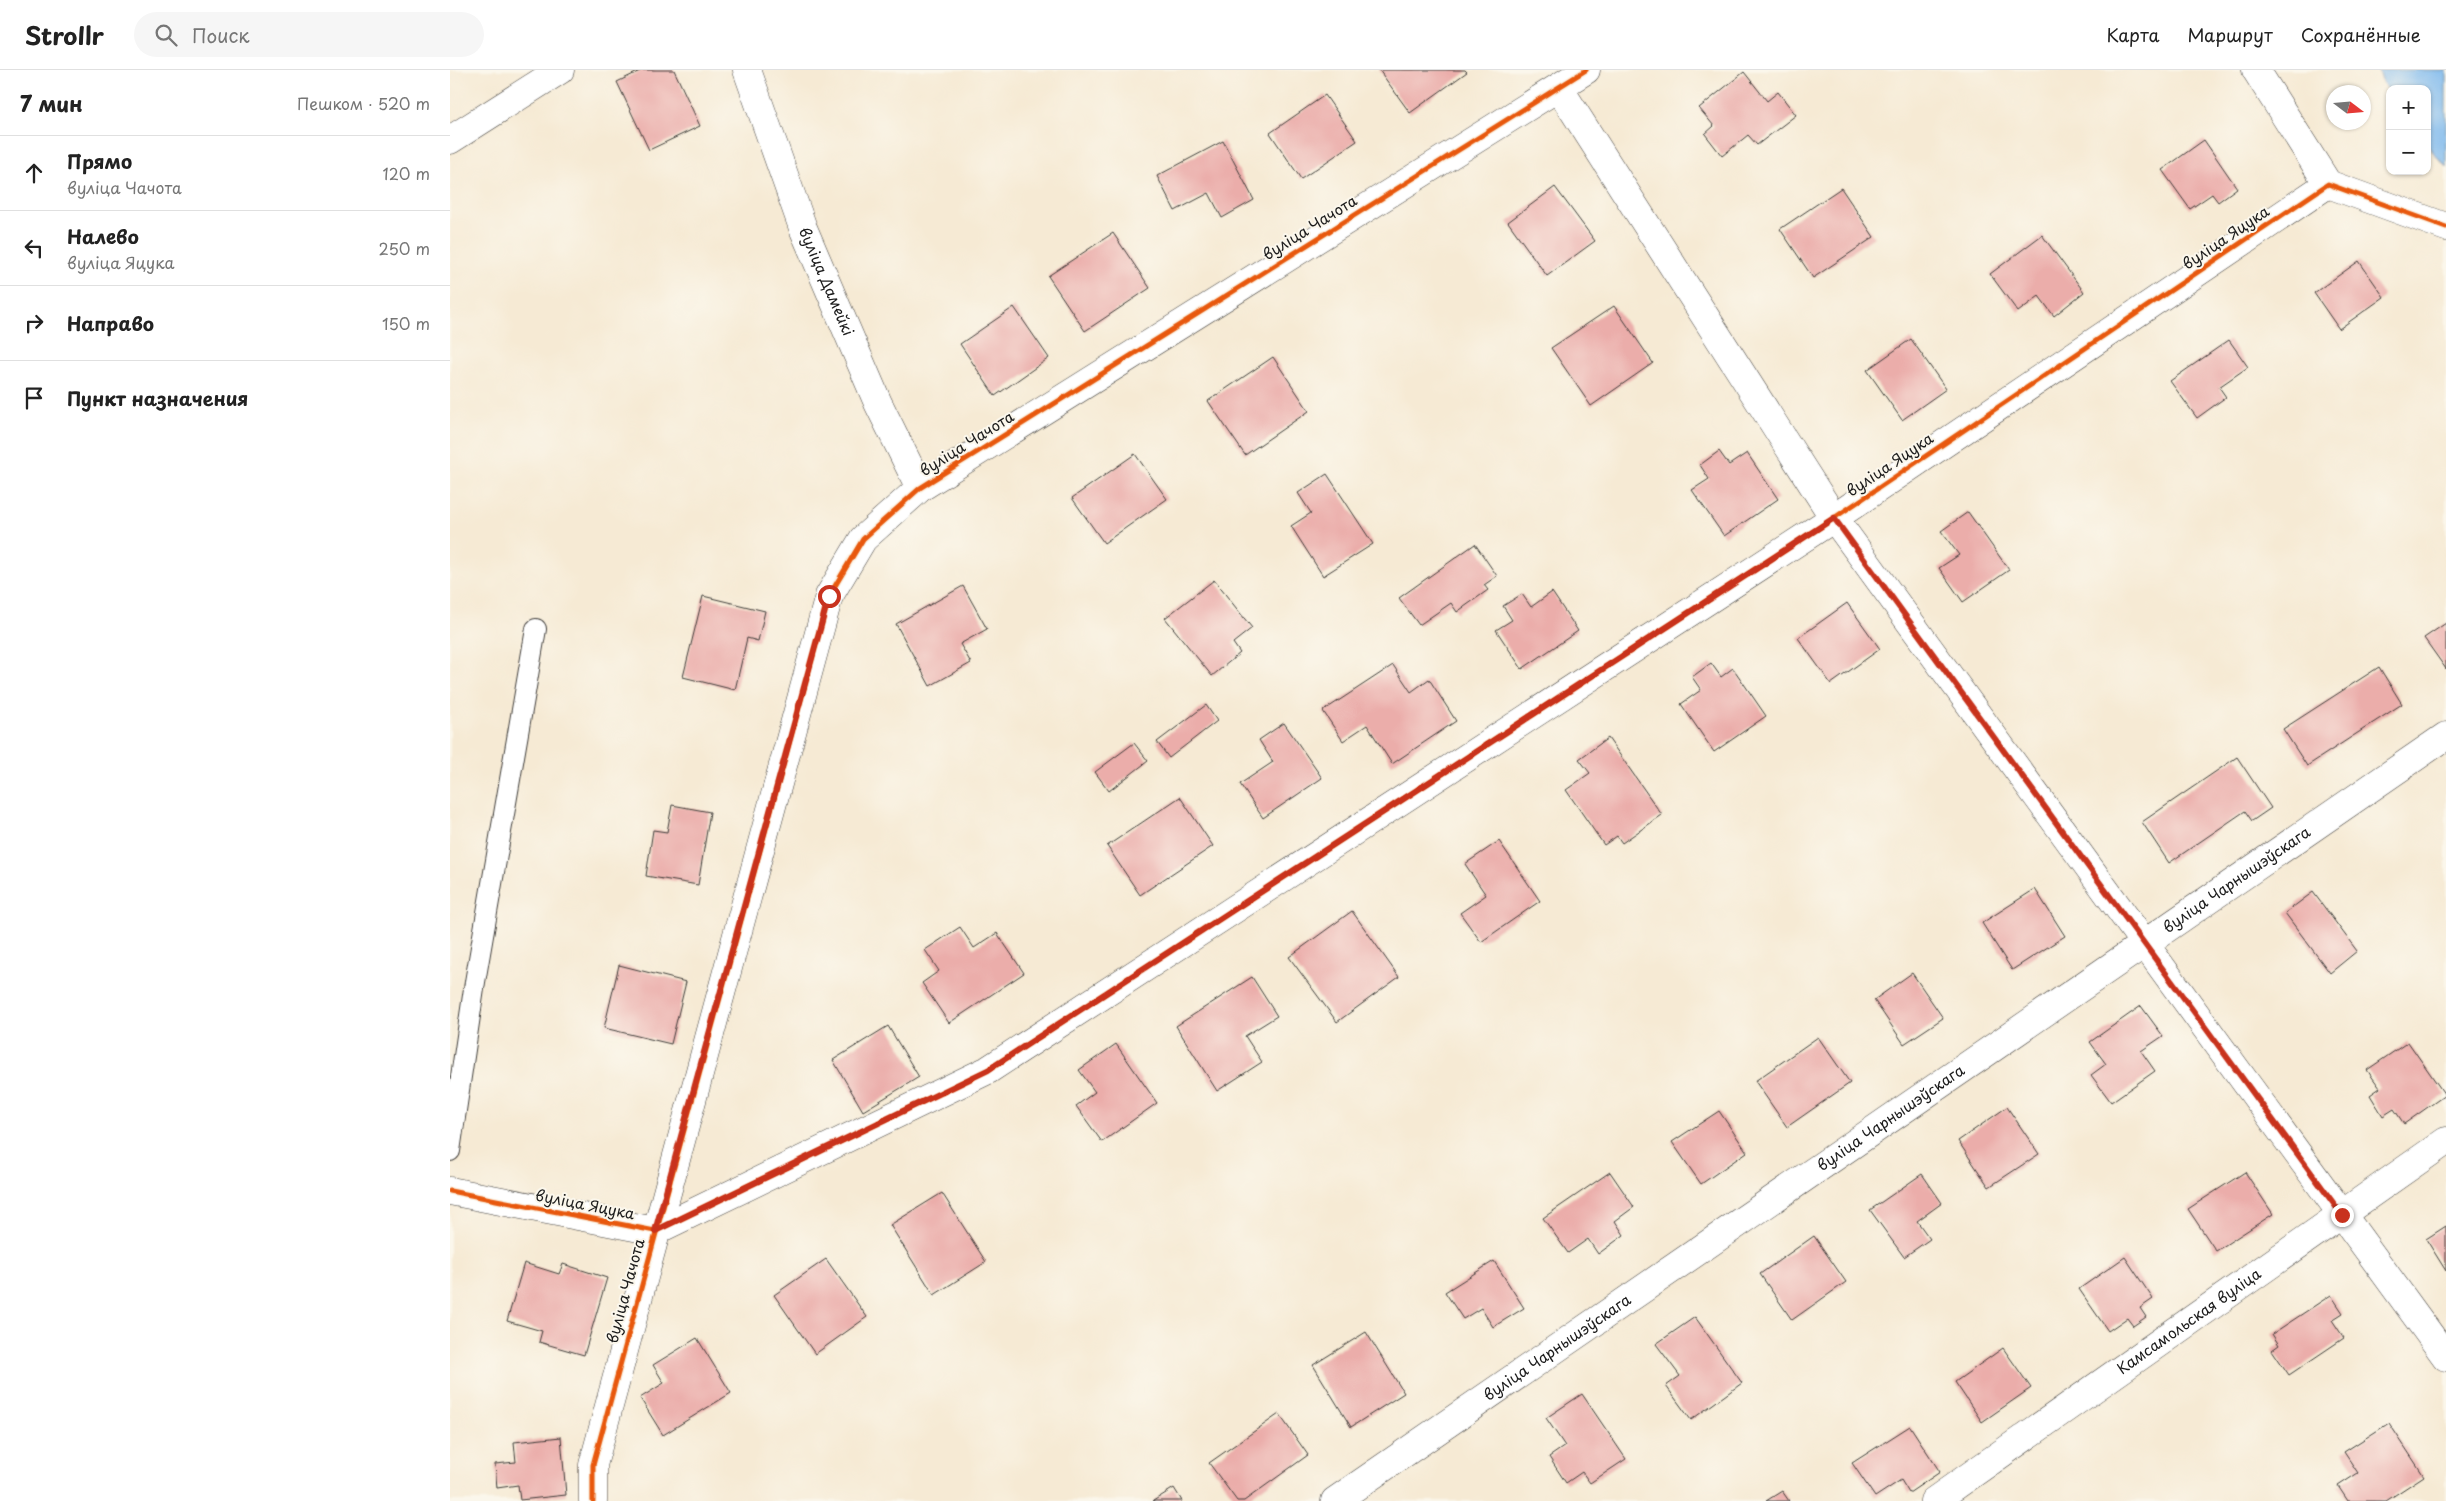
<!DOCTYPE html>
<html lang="ru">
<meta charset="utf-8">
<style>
body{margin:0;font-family:"Playpen Sans",sans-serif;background:#f6f6f6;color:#222}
.controls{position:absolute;right:15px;top:15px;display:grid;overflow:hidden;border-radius:10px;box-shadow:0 1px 4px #0004}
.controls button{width:45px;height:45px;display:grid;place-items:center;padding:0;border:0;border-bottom:1px solid #e0e0e0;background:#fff;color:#222;font:25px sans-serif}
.compass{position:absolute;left:1876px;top:15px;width:45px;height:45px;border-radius:50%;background:#fff;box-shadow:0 1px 4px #0004;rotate:106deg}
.stop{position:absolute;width:15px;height:15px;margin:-11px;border:4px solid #c8321e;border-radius:50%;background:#fff}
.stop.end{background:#c8321e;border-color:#fff;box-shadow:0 1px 5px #0008}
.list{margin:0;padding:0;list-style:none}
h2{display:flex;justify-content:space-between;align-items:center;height:65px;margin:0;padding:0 20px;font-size:21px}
h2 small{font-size:16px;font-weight:400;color:#767676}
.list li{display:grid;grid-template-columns:32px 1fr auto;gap:15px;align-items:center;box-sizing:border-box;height:75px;padding:0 20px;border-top:1px solid #e0e0e0}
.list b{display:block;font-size:19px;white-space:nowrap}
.list p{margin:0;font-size:16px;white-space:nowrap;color:#767676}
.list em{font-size:16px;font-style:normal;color:#767676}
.icon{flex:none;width:28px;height:28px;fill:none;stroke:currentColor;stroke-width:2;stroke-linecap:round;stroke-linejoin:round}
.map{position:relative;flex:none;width:1996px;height:1431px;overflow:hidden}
header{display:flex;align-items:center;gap:30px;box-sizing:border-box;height:70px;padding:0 25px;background:#fff;border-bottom:1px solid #e0e0e0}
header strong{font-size:24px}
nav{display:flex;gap:28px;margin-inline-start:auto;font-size:18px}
.search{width:350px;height:45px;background:#f6f6f6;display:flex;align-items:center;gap:12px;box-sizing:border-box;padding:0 18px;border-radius:28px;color:#767676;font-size:19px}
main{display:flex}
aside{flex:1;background:#fff}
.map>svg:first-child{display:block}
.water{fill:#7ab7ed;stroke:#4b6a84}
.building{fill:#ebadaa}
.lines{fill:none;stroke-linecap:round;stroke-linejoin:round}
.lane-casing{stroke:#3d3b38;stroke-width:22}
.street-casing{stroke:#3d3b38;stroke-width:29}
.lane{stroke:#fff;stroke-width:20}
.street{stroke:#fff;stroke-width:28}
.cycleway-casing{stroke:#fbf7ec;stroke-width:8}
.cycleway{stroke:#e8590c;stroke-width:5}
.route{stroke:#c8321e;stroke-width:6}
.labels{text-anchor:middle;stroke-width:4;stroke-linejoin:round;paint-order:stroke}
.street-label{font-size:15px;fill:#1c1c1c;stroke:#fbf7ec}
</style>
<header>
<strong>Strollr</strong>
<div class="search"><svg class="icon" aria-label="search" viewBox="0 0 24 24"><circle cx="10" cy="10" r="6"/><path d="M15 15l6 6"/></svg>Поиск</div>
<nav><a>Карта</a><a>Маршрут</a><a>Сохранённые</a></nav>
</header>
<main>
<aside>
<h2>7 мин<small>Пешком · 520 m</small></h2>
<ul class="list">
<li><svg class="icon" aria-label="ahead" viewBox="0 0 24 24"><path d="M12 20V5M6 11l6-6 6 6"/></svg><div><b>Прямо</b><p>вуліца Чачота</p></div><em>120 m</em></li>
<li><svg class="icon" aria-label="left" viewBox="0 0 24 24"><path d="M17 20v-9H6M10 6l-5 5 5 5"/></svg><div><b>Налево</b><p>вуліца Яцука</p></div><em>250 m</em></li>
<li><svg class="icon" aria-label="right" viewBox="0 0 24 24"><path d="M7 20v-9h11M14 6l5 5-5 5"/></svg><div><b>Направо</b></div><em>150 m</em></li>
<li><svg class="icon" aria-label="arrive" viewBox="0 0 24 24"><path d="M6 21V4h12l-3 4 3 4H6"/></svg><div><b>Пункт назначения</b></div></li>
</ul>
</aside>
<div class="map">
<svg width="1996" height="1431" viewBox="0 0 1996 1431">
<rect width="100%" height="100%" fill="#fbf7ec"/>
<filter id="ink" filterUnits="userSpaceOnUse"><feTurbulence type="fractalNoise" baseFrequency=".02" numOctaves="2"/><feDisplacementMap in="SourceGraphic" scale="10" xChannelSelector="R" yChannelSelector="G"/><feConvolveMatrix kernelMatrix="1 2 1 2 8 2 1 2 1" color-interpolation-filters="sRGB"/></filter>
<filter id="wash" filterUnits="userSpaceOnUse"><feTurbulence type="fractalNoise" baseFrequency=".0096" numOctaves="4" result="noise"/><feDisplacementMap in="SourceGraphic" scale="20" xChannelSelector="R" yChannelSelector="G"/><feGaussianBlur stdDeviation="1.12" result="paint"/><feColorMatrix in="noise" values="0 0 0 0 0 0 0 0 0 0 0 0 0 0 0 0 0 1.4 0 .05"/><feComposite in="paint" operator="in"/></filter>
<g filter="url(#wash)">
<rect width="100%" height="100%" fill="#f6ead4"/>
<!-- water -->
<path class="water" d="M1929,0H1996V97L1977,75V19H1940V23L1933,13Z"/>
<g id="blocks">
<!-- building -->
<g class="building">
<path d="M192,0H224L250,56L199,80L167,12Z"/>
<path d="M929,0H1015L1017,2L960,43Z"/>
<path d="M1294,2L1317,31L1328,22L1346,45L1307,75L1298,65L1272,86L1255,64L1264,56L1249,38Z"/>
<path d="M875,25L907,71L851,109L820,63Z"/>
<path d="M1754,70L1787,118L1768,132L1762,124L1740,139L1712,100Z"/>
<path d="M773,71L804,130L772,148L759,123L725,141L707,106Z"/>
<path d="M1105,117L1145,171L1097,206L1058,152Z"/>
<path d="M1391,118L1424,167L1363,208L1330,159Z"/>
<path d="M663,163L700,218L635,261L598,206Z"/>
<path d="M1592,165L1634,222L1604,246L1589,226L1568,242L1540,204Z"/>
<path d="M1909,191L1934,227L1889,259L1864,223Z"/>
<path d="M1164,236L1203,293L1141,336L1101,278Z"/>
<path d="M564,237L599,288L545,326L510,274Z"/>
<path d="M1461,269L1496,319L1452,350L1417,300Z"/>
<path d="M1779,270L1798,297L1769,317L1776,327L1747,348L1720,311Z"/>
<path d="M823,287L859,341L795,385L758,331Z"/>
<path d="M1269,381L1279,395L1297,383L1328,429L1274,466L1242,420L1259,409L1250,395Z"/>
<path d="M685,384L717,429L654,473L622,428Z"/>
<path d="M877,404L923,474L873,506L841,456L861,443L848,423Z"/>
<path d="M1518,442L1559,500L1513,532L1489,498L1509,485L1491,461Z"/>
<path d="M1025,474L1047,506L1034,515L1038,520L1007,542L1001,533L969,555L949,528Z"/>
<path d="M764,510L802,558L783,573L790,583L762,606L715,548Z"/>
<path d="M513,516L537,559L510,574L521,593L480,616L446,554Z"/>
<path d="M1102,522L1128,561L1072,599L1046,560L1062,550L1053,536L1072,524L1081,537Z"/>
<path d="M253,526L315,541L308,571L297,568L285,620L233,607Z"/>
<path d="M1397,533L1430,579L1381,614L1348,568Z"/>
<path d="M1996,553V599L1974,568Z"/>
<path d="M1261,593L1271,607L1283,598L1316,646L1264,682L1231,634L1251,620L1242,607Z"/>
<path d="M943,595L961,622L979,609L1006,651L942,694L917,655L893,671L873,641Z"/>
<path d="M1929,597L1952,634L1857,696L1833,659Z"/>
<path d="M756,635L767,651L719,688L707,672Z"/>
<path d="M834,653L872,708L813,748L790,714L823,692L809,670Z"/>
<path d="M1158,668L1212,745L1172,773L1167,766L1154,775L1116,720L1140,703L1129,689Z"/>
<path d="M684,673L698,691L659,721L645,702Z"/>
<path d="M1787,687L1821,738L1802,751L1795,741L1719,793L1692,752Z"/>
<path d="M730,727L763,776L690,825L657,776Z"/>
<path d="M222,735L260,742L248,815L196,806L203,760L217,762Z"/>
<path d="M1049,771L1090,831L1031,872L1010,843L1036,825L1015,794Z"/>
<path d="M1585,819L1615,866L1562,900L1532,853Z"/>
<path d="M1863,822L1907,881L1880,903L1835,843Z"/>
<path d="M902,841L949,907L887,952L839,887Z"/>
<path d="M510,857L524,878L547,863L574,903L499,953L472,913L489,901L475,880Z"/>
<path d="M169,895L236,912L221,974L154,958Z"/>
<path d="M1462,903L1493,948L1454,974L1424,930Z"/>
<path d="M802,907L827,946L795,966L812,992L767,1021L726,956Z"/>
<path d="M1691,936L1713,966L1691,981L1705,1001L1661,1032L1641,1005L1656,994L1640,972Z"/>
<path d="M438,956L469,1007L413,1041L383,990Z"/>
<path d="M1368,967L1400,1013L1337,1057L1305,1011Z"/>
<path d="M1958,972L1995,1025L1954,1054L1944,1039L1933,1046L1920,1025L1930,1018L1917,1000Z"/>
<path d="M666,974L707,1033L652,1072L626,1036L645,1022L629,1000Z"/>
<path d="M1557,1037L1589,1084L1539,1117L1508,1071Z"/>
<path d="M1269,1041L1297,1082L1251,1114L1222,1072Z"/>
<path d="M1160,1102L1184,1137L1165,1151L1174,1165L1148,1184L1138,1169L1118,1183L1093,1148Z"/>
<path d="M1795,1102L1823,1144L1766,1181L1738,1139Z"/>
<path d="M1472,1104L1492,1133L1467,1151L1480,1169L1454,1187L1420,1140Z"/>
<path d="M492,1123L536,1192L484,1225L440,1155Z"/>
<path d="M1996,1156V1201L1976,1169Z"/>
<path d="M1364,1166L1396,1212L1342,1250L1310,1204Z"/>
<path d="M1675,1187L1703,1229L1690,1238L1696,1247L1683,1256L1677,1248L1658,1261L1629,1219Z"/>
<path d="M376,1189L417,1247L365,1284L324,1225Z"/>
<path d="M1044,1191L1074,1238L1043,1257L1031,1238L1013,1249L995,1222Z"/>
<path d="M74,1193L109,1204L113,1194L157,1208L134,1285L89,1272L92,1261L57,1251Z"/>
<path d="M1881,1225L1893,1243L1882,1250L1894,1268L1839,1305L1822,1280L1829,1275L1822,1264Z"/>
<path d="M1245,1247L1292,1313L1241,1350L1216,1316L1230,1306L1206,1274Z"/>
<path d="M916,1262L954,1323L901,1357L863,1295Z"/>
<path d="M247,1268L281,1323L213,1365L190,1328L214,1313L203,1295Z"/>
<path d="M1553,1278L1581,1318L1532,1352L1505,1312Z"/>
<path d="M1132,1324L1176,1389L1140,1413L1132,1402L1116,1413L1099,1387L1115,1376L1096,1348Z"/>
<path d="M829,1344L858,1385L794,1431H787L759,1393Z"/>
<path d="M1939,1353L1974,1406L1936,1431H1898L1888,1416L1908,1403L1894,1382Z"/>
<path d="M1460,1356L1490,1402L1459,1423L1451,1410L1425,1427L1402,1393Z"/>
<path d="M111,1367L116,1425L70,1430L68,1415L47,1418L45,1394L66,1392L64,1372Z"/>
<path d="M724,1418L732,1431H703Z"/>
<path d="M1332,1421L1339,1431H1316Z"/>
</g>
</g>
</g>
<g filter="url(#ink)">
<use href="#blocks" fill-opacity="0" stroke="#3d3b38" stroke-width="1"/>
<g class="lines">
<defs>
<path id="lane" d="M0,1081L25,912L86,559"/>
<g id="street">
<path id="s1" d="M297,0L353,158L428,333L470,418"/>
<path d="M1806,0L1878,114"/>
<path d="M1109,18L1384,448L1996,1287"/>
<path d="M0,70L110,0"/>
<path d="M0,1121L205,1161L538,1000L1384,448L1878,114L1996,157"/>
<path d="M143,1431V1395L379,526L413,469L470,418L1136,0"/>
<path id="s2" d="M885,1431L1996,666"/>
<path id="s3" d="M1484,1431L1996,1071"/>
</g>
</defs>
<!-- lane casing -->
<use href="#lane" class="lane-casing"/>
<!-- street casing -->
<use href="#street" class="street-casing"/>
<!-- lane -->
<use href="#lane" class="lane"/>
<!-- street -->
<use href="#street" class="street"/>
<defs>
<g id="cycleway">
<path d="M0,1121L205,1161L538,1000L1384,448L1878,114L1996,157"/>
<path d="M143,1431V1395L379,526L413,469L470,418L1136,0"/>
</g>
</defs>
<!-- cycleway casing -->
<use href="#cycleway" class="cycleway-casing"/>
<!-- cycleway -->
<use href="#cycleway" class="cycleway"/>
</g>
</g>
<g class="lines" filter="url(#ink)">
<!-- route -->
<path class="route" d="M379,526L205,1161L538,1000L1384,448L1892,1145"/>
</g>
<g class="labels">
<!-- street labels -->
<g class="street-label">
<text transform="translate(860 158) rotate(-32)" y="5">вуліца Чачота</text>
<text transform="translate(1776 168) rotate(-34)" y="5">вуліца Яцука</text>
<text dy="5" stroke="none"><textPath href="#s1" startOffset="226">вуліца Дамейкі</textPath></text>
<text transform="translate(517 374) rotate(-32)" y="5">вуліца Чачота</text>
<text transform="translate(1440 395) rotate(-34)" y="5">вуліца Яцука</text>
<text dy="5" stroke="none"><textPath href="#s2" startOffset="1095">вуліца Чарнышэўскага</textPath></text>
<text dy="5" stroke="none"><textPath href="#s2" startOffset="675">вуліца Чарнышэўскага</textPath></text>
<text transform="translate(135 1135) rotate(11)" y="5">вуліца Яцука</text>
<text transform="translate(176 1221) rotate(-75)" y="5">вуліца Чачота</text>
<text dy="5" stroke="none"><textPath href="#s3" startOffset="312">Камсамольская вуліца</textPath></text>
<text dy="5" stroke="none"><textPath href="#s2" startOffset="270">вуліца Чарнышэўскага</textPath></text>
</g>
</g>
</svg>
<div class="controls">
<button>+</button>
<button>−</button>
</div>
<svg class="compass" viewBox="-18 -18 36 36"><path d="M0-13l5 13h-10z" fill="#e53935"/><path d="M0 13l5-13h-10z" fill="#767676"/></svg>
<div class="stop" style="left:379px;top:526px"></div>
<div class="stop end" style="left:1892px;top:1145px"></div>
</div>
</main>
